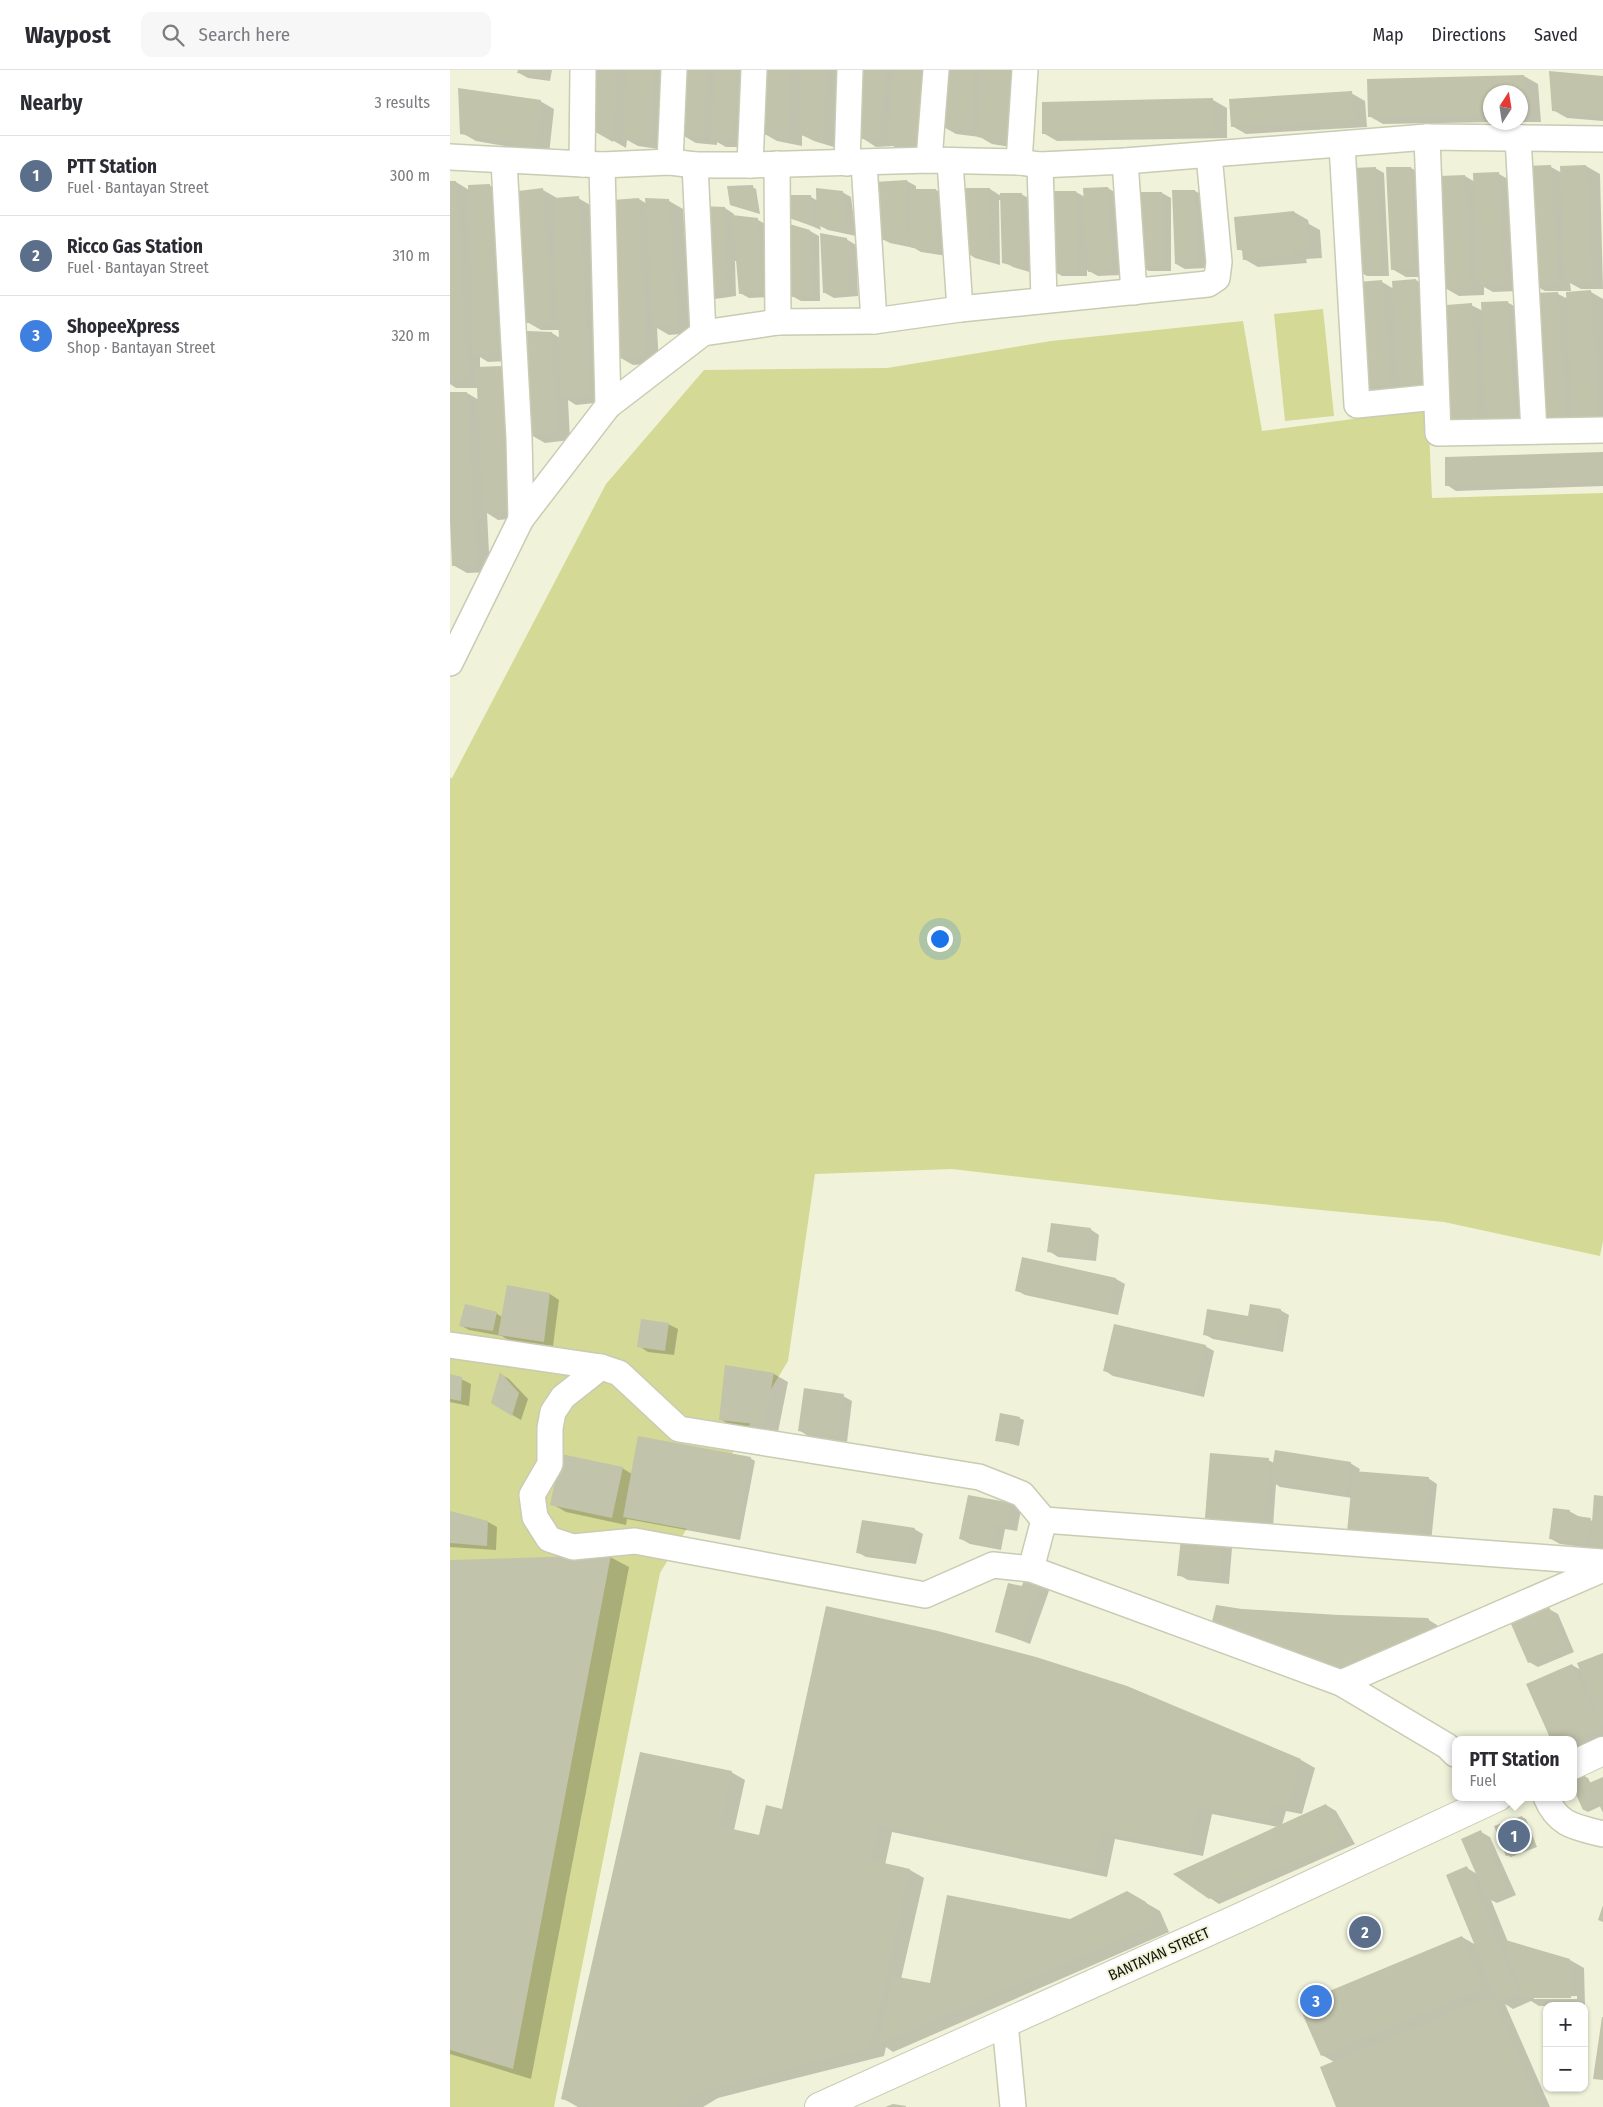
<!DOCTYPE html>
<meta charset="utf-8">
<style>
body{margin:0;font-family:"Fira Sans Condensed",sans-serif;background:#f7f7f7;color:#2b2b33}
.controls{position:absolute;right:15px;bottom:15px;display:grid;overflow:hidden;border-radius:10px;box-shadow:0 1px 4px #0004}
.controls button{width:45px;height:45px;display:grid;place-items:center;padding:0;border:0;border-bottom:1px solid #e1e1e2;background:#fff;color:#2b2b33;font:25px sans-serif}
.compass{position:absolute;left:1033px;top:15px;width:45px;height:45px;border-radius:50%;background:#fff;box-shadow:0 1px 4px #0004;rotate:12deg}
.you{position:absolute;left:489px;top:868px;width:18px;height:18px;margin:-12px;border:4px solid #fff;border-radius:50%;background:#1a73e8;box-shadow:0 0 0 8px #1a73e833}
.badge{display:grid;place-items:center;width:32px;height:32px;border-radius:50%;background:#0b8043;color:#fff;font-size:16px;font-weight:700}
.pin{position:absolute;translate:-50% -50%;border:2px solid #fff;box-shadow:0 1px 5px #0006}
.popup{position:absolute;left:1002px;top:1666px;width:125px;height:65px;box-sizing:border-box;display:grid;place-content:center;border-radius:10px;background:#fff;filter:drop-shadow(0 1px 4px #0005);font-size:16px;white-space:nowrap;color:#7c7c81}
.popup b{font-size:19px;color:#2b2b33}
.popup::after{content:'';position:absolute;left:50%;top:100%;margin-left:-10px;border:10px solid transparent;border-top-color:#fff}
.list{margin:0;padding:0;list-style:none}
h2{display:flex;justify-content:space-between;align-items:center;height:65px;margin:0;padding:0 20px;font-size:21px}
h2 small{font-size:16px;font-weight:400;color:#7c7c81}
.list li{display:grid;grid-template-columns:32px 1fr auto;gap:15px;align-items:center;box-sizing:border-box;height:80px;padding:0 20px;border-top:1px solid #e1e1e2}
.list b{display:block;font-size:19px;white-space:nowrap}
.list p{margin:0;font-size:16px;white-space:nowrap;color:#7c7c81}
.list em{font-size:16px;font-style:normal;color:#7c7c81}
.icon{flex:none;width:28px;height:28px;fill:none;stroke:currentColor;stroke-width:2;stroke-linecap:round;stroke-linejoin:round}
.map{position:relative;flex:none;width:1153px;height:2037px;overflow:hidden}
header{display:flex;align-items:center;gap:30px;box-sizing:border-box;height:70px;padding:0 25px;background:#fff;border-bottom:1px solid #e1e1e2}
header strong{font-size:24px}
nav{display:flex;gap:28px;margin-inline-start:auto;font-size:18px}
.search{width:350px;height:45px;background:#f7f7f7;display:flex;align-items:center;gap:12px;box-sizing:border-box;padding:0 18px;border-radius:10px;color:#7c7c81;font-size:19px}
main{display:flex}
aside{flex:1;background:#fff}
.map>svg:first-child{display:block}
.green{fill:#d4d996}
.shadow{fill:#0003;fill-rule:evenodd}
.building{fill:#c1c3ab}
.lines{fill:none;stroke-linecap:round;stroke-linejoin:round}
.street-casing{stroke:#c9cbb3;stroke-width:28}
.secondary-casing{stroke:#c9cbb3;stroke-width:30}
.street{stroke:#fff;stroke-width:25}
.secondary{stroke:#fff;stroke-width:28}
.labels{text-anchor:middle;stroke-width:4;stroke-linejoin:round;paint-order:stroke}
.street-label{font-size:15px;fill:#14140c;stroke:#f0f3da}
</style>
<header>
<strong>Waypost</strong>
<div class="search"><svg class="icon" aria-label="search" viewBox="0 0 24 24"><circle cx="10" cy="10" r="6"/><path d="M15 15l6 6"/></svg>Search here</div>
<nav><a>Map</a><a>Directions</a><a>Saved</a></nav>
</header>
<main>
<aside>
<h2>Nearby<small>3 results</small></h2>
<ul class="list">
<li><span class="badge" style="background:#5c6f8a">1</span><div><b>PTT Station</b><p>Fuel · Bantayan Street</p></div><em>300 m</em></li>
<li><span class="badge" style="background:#5c6f8a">2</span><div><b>Ricco Gas Station</b><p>Fuel · Bantayan Street</p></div><em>310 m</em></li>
<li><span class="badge" style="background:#3f7fe0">3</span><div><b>ShopeeXpress</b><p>Shop · Bantayan Street</p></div><em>320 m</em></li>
</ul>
</aside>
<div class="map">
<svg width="1153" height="2037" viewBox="0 0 1153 2037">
<rect width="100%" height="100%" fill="#f0f3da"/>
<!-- green -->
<g class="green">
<path d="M873,239L884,346L835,351L824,244Z"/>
<path d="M793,251L812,361L978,339L982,428L1153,423V1171L1150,1186L994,1152L770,1130L502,1099L365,1104L338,1291L210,1503L104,2037H0V708H2L156,414L254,300L437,298L601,271Z"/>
</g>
<!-- shadow -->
<g class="shadow">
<path d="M69,0H102L100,11L78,8L69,3Z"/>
<path d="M144,0H218L215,80L188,76L177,70L176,78L143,59Z"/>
<path d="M233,0H301L297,77H276L267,72V75L246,73L232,65Z"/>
<path d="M316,0H391L387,78L364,71L352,65V76L327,71L313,63Z"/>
<path d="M409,0H485L481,84L452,81L443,76L426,77L412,68Z"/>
<path d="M495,0H574L572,79L542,74L530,67L506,64L492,56Z"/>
<path d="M1101,2L1153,7V51L1117,48L1103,40Z"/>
<path d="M1074,6L1088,14L1091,52H1070V22H1040V52H1046L933,54L919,46Z"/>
<path d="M901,23L915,31L917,57L796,64L782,56Z"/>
<path d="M763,30L777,38V68L607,71L593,63Z"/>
<path d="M90,31L104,39L99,84L26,71L12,63Z"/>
<path d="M1136,96L1150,104L1153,219H1131L1120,213L1121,221H1095L1081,213L1101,97L1112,103Z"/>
<path d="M925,98L934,103L939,206H917L908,201Z"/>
<path d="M961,98L975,106L978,207H956L942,199Z"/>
<path d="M1049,104L1063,112L1068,221L1043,222L1034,217V225L1009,226L995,218L1015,106L1025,112Z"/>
<path d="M457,111L466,116V120H486L495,125L497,186L471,182L464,178L440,173L430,168Z"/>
<path d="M0,112H6L19,120L39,115L53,123L60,291L38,292L30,287V298L52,297L66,305L71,448L48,450L37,443L40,502L17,503L3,495L0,425V324L17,323L29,330L28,318H6L0,314Z"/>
<path d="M302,117L306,119L310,144L281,135Z"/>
<path d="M658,118L667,124L672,205L648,206L637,200V206H612L603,201L602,123L626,122L635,127Z"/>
<path d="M540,119L551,126L571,124L580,129L583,203L563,197L554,192L552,130H549L550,195L525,188L516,182Z"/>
<path d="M93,120L107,128H128L142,136L155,332L126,335L118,330L120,370L95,373L81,365L79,262L102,263L110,268V260H91L77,252Z"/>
<path d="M724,121H745L754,126L756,198L735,199L726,194Z"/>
<path d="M392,122L401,127L406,166L378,160L370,156L371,160L338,146L361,127L368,131Z"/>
<path d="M712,123L721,128V201H699L690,196Z"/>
<path d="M189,129L197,134L219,131L233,139L241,263L219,265L207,258L209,293L183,295L169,287Z"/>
<path d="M275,138L284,144V147L308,150L317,155L321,227L299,228L290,223L287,191H285L286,226L265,229L256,224Z"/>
<path d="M844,142L858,150L859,154L870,160L872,188L856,189L857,193L808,197L794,189V182L789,179Z"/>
<path d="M360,161L369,166L370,231H351L342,226Z"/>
<path d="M396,169L406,175L408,226L384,228L375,223Z"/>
<path d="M966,210L980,219L988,319L964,322L954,316V322L929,324L915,316L932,212L944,219Z"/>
<path d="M1141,222L1153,229V359L1105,361L1108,224L1118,229Z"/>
<path d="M1057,232L1071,240L1078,355L1016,360L1021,235L1033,241Z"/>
<path d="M1153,383V416L1006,421L997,415L996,388Z"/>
<path d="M640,1159L649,1165L646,1191L608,1187L599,1181Z"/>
<path d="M573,1189L666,1209L675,1214L668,1245L575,1225L566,1220Z"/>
<path d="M100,1224L109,1230L103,1276L58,1270L52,1266L19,1260L10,1255L46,1243L52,1247Z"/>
<path d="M830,1240L839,1245L833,1282L763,1269L754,1264L799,1248Z"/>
<path d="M218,1254L228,1259L224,1285L198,1282L189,1276Z"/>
<path d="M755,1276L764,1281L754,1327L663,1306L654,1300Z"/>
<path d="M276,1297L324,1304L338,1312L328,1362L284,1357L270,1349Z"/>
<path d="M50,1304L59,1309L78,1329L71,1350L42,1333Z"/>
<path d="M0,1306L11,1309L21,1314L19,1336L0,1332Z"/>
<path d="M393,1326L402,1331L397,1372L358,1366L349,1360Z"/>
<path d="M569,1348L574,1350L569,1376L547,1370Z"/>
<path d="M300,1388L305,1391L290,1470L177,1449L176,1455L116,1442L102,1434L172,1398L182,1404Z"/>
<path d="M818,1390L824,1393H900L910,1399L909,1402L978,1408L987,1414L981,1472L902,1428L830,1417L826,1414L823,1457L765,1452L756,1447Z"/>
<path d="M1145,1426L1153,1427V1484L1141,1478L1110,1474L1101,1469L1119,1441L1128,1446L1143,1451Z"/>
<path d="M562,1434L571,1440L567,1461L555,1459L551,1480L520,1474L511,1469Z"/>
<path d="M0,1442L38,1452L47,1457L46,1480L0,1477Z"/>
<path d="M464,1459L473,1464L466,1494L416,1487L407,1482Z"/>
<path d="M773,1472L782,1478L779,1514L738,1510L729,1505Z"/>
<path d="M160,1487L179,1497L81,2009L0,1984V1491Z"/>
<path d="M576,1509L600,1518L580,1574L547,1561Z"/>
<path d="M1099,1539L1108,1544L1124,1582L1088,1597L1079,1592Z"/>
<path d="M792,1541L888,1547L977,1549L987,1555L994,1568Z"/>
<path d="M1153,1584V1671L1123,1684L1122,1595L1131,1600L1128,1594Z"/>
<path d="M676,1618L851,1690L865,1698L852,1744L836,1741L832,1755L876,1735L886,1741L905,1774L769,1834L760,1828L828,1757L762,1744L753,1786L665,1769L657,1807L442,1762L435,1795L460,1800L474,1808L451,1909L481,1915L620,1850L696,1833L710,1841L719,1862L443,1982L436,1977L434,1986L268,2028L253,2037H128L112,2028L281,1702L295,1710L284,1760L310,1767L333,1740Z"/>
<path d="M1134,1706L1138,1708L1141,1714L1153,1708V1740L1151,1736L1138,1742L1134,1740L1123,1711Z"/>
<path d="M1072,1747L1076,1749L1087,1777L1061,1787L1057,1785Z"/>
<path d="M1031,1762L1040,1767L1066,1825L1047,1833L1041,1830L1058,1872L1120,1890L1134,1898L1135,1935L1089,1936L1081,1931L1063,1939L1055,1934L1100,2037H888L884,1992L872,1985L1012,1867L1026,1875L1017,1798L1027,1804ZM1127,1926V1929H1084V1927Z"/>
</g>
<!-- building -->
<g class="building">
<path d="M68,0H92L91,6L67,3Z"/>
<path d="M142,0H167L163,72L142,60Z"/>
<path d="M176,0H204L201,73L173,69Z"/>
<path d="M232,0H257L254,68L231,65Z"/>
<path d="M265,0H287L284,69L261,70Z"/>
<path d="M315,0H341L338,69L312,64Z"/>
<path d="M350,0H377L373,72L348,64Z"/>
<path d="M408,0H435L429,68L411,69L406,52Z"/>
<path d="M444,0H471L467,77L437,74Z"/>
<path d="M494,0H525L522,61L490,56Z"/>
<path d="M530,0H560L558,72L527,67Z"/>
<path d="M1099,1L1153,6V45L1102,41Z"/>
<path d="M1074,5L1078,44L1070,45V22H1040V45L918,47L917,9Z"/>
<path d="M8,18L91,30L86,77L10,64Z"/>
<path d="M902,21L904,50L781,57L779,29Z"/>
<path d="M763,28L764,61L592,64V32Z"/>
<path d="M1101,95L1107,213L1080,214L1074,96Z"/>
<path d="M1136,95L1142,212H1116L1110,96Z"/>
<path d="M926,97L931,201L907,202L902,98Z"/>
<path d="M936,97H961L965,199L941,200Z"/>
<path d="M1049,102L1054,214L1027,215L1023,103Z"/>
<path d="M1015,105L1021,217L994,219L989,106Z"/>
<path d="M457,110L458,174L429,169L424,112Z"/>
<path d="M0,111H6L18,310H0Z"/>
<path d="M40,114L47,283L23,285L18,115Z"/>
<path d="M303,115L307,143L280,135L277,116Z"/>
<path d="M658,117L663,200L638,202L633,118Z"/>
<path d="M93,118L101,253H76L68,121Z"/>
<path d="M366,118L393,121L397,162L367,155Z"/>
<path d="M513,118H540L541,191L514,183Z"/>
<path d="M460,119H486L488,182L460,177Z"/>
<path d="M722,120H745L747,194H725Z"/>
<path d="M600,121H626L628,201H602Z"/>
<rect x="689" y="122" width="23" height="74"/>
<path d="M550,123H572L574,198L552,193Z"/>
<path d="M335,125H361L362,156L336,147Z"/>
<path d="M129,126L141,325L111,327L104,128Z"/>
<path d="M189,128L195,286L168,287L162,130Z"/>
<path d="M195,128L219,129L227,256L204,257Z"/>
<path d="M251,136L275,137L277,222L255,225Z"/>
<path d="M844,141L846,152L856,151L859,180L843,182L844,186L793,190L792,180H787L784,147Z"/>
<path d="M282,145L308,148L312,222L289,224Z"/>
<path d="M336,153L360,160L361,226L341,227Z"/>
<path d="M370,163L397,168L399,222L373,223Z"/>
<path d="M966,209L974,312L949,315L942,211Z"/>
<path d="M932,210L941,314L914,317L908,212Z"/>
<path d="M1141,220L1149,351L1122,352L1116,222Z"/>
<path d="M1108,222L1116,353H1089L1083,223Z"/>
<path d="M1058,231L1065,347L1037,350L1031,232Z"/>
<path d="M1022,233L1029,352L1001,353L996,235Z"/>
<path d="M77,261L102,262L106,363L80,366Z"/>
<path d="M52,296L57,441L33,442L26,297Z"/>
<path d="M0,322H17L26,495L2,496L0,451Z"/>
<path d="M1153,382V412L995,416V387Z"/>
<path d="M601,1153L641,1158L637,1187L597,1182Z"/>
<path d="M572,1187L666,1208L659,1241L565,1221Z"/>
<path d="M57,1215L100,1223L94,1272L48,1265Z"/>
<path d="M15,1234L47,1242L43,1261L9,1256Z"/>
<path d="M800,1234L831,1239L824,1277L753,1265L757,1239L798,1246Z"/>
<path d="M191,1249L219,1253L215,1281L187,1277Z"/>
<path d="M664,1254L756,1275L744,1322L653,1301Z"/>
<path d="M275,1295L324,1303L314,1355L269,1350Z"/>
<path d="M50,1302L69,1323L62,1346L41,1333Z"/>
<path d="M0,1304L12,1307L11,1331L0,1329Z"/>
<path d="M354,1318L394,1324L388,1367L348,1361Z"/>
<path d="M550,1343L570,1347L565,1374L545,1371Z"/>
<path d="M188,1366L301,1387L286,1468L173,1447Z"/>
<path d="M825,1380L901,1392L896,1424L820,1412Z"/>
<path d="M760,1383L819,1388L814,1453L755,1448Z"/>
<path d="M111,1384L173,1397L162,1448L100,1435Z"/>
<path d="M903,1401L979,1407L972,1467L897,1462Z"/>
<path d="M518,1425L562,1433L558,1456L546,1454L542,1476L509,1469Z"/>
<path d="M1144,1425L1153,1426V1480L1140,1479Z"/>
<path d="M1103,1438L1120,1440L1119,1445L1141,1448L1137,1474L1099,1469Z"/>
<path d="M0,1441L38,1451L37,1476L0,1473Z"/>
<path d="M412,1450L465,1458L457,1490L406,1483Z"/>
<path d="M731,1468L773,1471L770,1509L727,1506Z"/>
<path d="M161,1485L63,1999L0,1980V1490Z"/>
<path d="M575,1507L591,1511L570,1570L545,1562L558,1513L572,1516Z"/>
<path d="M766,1535L792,1539L889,1545L978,1548L986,1563L891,1603L760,1560Z"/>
<path d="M376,1536L488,1561L586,1587L677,1616L851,1689L838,1737L822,1734L818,1751L748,1736L739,1779L651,1762L643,1800L428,1755L421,1790L460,1799L420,1978L253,2021L227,2037H141L111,2029L190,1682L282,1701L269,1756L309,1765L316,1735L332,1739Z"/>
<path d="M1099,1537L1116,1576L1078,1593L1061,1554Z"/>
<path d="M1153,1583V1658L1127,1593Z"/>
<path d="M1122,1594L1151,1658L1123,1671L1101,1670L1076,1614Z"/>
<path d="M1134,1704L1147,1734L1133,1740L1123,1718V1709Z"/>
<path d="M1153,1707V1743L1139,1713Z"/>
<path d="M876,1734L896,1769L759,1829L723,1804Z"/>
<path d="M1072,1746L1084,1775L1056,1786L1044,1756Z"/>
<path d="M1031,1760L1058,1820L1037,1829L1011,1769Z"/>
<path d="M1017,1796L1069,1923L1048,1932L996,1805Z"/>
<path d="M677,1821L696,1832L706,1854L428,1974L443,1906L480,1913L497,1825L620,1849Z"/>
<path d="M1153,1835V1852L1148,1850Z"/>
<path d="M1012,1866L1034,1918L871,1986L848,1934Z"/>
<path d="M1052,1869L1120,1889L1121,1928H1073Z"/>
<path d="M1042,1926L1090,2037H886L870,1997Z"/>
<path d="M1152,1947H1153V2010L1143,2009Z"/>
<path d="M443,2034L456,2036V2037H435Z"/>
</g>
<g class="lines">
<defs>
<g id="street">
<path d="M977,67L988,363L1153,360"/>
<path d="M1068,67L1084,361"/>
<path d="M892,75L907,335L986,327"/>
<path d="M0,87L152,95L220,92L245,95H300L479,90L569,92L590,95L675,91L977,67L1153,69"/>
<path d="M479,90L486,0"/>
<path d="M54,91L69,368L71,449"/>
<path d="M675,91L684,222"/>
<path d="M220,92L224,0"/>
<path d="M500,92L510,239"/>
<path d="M569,92L575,0"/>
<path d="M397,93L400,0"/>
<path d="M414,93L424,251"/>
<path d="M132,94L133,0"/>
<path d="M327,94L328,252"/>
<path d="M152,95L158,336"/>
<path d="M245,95L253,263"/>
<path d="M300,95L304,0"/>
<path d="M590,95L594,229"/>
<path d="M0,593L71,449L158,336L253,263L328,252L424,251L510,239L758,214L767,208L769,192L759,85"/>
<path d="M0,1275L151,1297"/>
<path d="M581,1499L594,1450"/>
<path d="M891,1613L1153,1499"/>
<path d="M1005,1684L997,1676L891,1613L581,1499L543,1495L475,1525L185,1471L123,1477L99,1469L85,1447L82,1425L100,1394V1358L103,1342L113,1327L151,1297L169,1303L229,1359L529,1407L572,1424L594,1450L1153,1492"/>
<path d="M1096,1727C1108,1756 1126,1757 1153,1764"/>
<path d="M555,1953L563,2037"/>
</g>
<g id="secondary">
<path d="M1123,1695L1153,1681"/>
<path d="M369,2037L793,1846L1048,1727"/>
</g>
</defs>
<!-- street casing -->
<use href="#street" class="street-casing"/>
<!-- secondary casing -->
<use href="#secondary" class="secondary-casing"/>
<!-- street -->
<use href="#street" class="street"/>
<!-- secondary -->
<use href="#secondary" class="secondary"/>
</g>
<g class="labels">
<!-- street labels -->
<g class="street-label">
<text transform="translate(709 1884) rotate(-24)" y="5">BANTAYAN STREET</text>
</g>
</g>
</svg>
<div class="controls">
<button>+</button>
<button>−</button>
</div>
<svg class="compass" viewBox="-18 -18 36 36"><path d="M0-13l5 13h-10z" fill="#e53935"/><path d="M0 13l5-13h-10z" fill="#7c7c81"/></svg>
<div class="you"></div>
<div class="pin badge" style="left:1064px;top:1766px;background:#5c6f8a">1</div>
<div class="popup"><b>PTT Station</b>Fuel</div>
<div class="pin badge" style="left:915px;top:1862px;background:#5c6f8a">2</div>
<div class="pin badge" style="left:866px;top:1931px;background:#3f7fe0">3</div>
</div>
</main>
